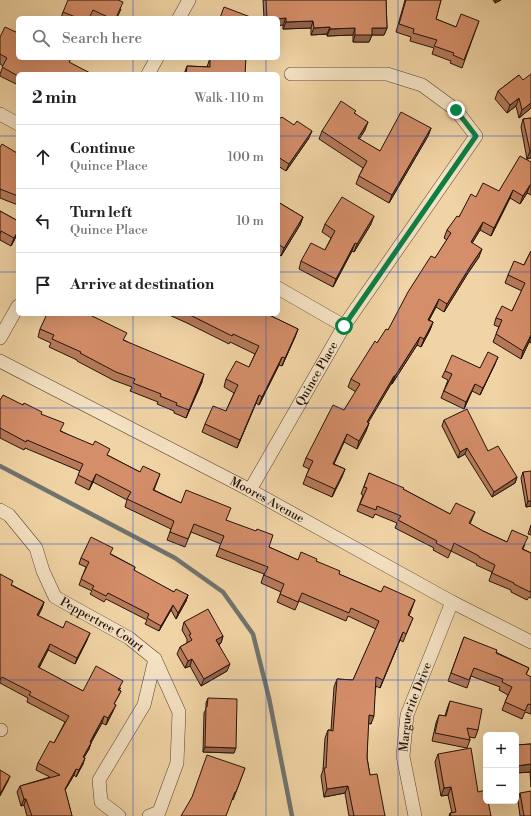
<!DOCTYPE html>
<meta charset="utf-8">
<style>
body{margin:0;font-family:"Libre Bodoni",serif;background:#f6f6f6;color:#222}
.controls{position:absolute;right:12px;bottom:12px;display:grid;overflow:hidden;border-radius:6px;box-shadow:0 4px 16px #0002}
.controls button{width:36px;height:36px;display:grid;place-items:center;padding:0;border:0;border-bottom:1px solid #e0e0e0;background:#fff;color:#222;font:20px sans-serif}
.stop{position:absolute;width:12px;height:12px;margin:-9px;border:3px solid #0b8043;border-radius:50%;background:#fff}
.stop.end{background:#0b8043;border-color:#fff;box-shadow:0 1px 4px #0008}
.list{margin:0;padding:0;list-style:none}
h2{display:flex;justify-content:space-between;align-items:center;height:52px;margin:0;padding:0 16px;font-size:17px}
h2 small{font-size:13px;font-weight:400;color:#767676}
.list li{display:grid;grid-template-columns:26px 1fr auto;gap:12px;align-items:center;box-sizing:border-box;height:64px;padding:0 16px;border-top:1px solid #e0e0e0}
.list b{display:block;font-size:15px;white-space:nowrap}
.list p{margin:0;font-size:13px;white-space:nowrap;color:#767676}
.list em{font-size:13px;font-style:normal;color:#767676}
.icon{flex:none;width:22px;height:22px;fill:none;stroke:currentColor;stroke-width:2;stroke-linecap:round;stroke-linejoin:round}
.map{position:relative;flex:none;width:531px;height:816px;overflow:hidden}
.search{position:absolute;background:#fff;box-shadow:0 4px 16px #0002;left:16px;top:16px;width:264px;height:44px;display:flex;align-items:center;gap:10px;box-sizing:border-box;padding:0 14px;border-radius:6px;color:#767676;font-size:15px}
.panel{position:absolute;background:#fff;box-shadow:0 4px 16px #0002;left:16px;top:72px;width:264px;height:244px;border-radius:6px}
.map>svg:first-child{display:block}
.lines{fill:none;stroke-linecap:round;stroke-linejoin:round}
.stream{stroke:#6f746f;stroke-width:4.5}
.street-casing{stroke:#564231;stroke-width:14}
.street{stroke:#f6e3c4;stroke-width:13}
.wall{fill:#b67a5a;stroke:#23120a}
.shaded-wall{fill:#94634a;stroke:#23120a}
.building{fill:#d48e69;stroke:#23120a}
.route{stroke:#0b8043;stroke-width:5}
.grid{fill:none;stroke:#1d4ed8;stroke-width:1;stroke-opacity:0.55}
.labels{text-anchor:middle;stroke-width:3;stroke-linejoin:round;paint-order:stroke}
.street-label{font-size:12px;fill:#23120a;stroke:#f6e3c4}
</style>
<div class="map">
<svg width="531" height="816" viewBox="0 0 531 816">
<rect width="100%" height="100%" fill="#f1d4a5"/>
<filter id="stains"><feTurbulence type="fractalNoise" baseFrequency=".005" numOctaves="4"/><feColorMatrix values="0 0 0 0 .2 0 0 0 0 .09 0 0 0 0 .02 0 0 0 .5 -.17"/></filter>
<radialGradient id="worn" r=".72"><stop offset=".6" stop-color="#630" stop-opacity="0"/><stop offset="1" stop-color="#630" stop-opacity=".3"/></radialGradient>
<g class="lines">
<!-- stream -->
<path class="stream" d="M0,466L175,558L223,592L253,634L269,698L292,816"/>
<defs>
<g id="street">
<path d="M179,18L189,0"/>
<path d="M148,74L157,58"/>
<path d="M0,114L18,124"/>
<path d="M278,288L344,326"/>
<path d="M0,338L18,306"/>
<path id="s1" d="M0,361L250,490L452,602L531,642"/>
<path id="s2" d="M250,490L344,326L476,136L456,110L422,85L387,74H291"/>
<path id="s3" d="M0,510L9,515L36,548L43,571L55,597L129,638L155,659L179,712L177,763L159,812L149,816"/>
<path d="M0,730H1"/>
<path d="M119,816L101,802L99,780L144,705L155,659"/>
<path id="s4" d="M415,816L403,756L407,715L452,602"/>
</g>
</defs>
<!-- street casing -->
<use href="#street" class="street-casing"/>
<!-- street -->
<use href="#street" class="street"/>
</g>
<!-- wall -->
<g class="wall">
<path d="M263,0H386L387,28L384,35H372L369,42H353V35L327,36V34L311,35V28L283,29V25L278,18H264Z"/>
<path d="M405,0H441L436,19L456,27L479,21L462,68L450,63L451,61L432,54L434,48L410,41L411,37L396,32Z"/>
<path d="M493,0H501L495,3Z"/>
<path d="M121,9L117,18H93L90,17V18H61L63,12Z"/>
<path d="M0,37L18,74V85L0,76V74L3,66L0,64Z"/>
<path d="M210,58L245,74H184L187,66L207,67Z"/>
<path d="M519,75L531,108L519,118L516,106L507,113L495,99L498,91Z"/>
<path d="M355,113L365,130L359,139L380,151L431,128L428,136L389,203L356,184L359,176L363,168L319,139L322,131Z"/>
<path d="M278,117L309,138L286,171L278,166Z"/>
<path d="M531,118V158L527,159L521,127L523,119Z"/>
<path d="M0,147L17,153L16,155L18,156V205L0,198Z"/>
<path d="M531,162V195L527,193L520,204L510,198L491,236L480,230L472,243L479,257L468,273L444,312L436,307L429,320L433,322L430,330L421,347L417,345L392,384H391L368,422L369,423L366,431L357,449L344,442L334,464L345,469L332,497L303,484L309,469L303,466L306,458L344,410L356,392L348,387L351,379L377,343L388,330L447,240L444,238L447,230L476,197L499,191Z"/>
<path d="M278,202L303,217L300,225L281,256L278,254Z"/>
<path d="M0,211L18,221V233L11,246L0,240Z"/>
<path d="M325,224H371L354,252L352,251L333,287L299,269L301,261L325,250L331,238L322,232Z"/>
<path d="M531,251V343L529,342L521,359L493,342L499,327L494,325L496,318L512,311L522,291L505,283L508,275L524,265Z"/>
<path d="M167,314H267L298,329L295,337L282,366L279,365L259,405L256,403L237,448L202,432L205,424L226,411L234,393L224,387L226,379L249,367L255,354L230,342L229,344L187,323Z"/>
<path d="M40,329L124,340L202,382L186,418L174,413V411L157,404L158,402L130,391L132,387L113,380L77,361V360L49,347L51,343L38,337Z"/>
<path d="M495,364L480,395L472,391L464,409L441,398L448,380L442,377L445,371L480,368Z"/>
<path d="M0,400L23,405L41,414L61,431L140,472L160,474L154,490L181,503L226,520L269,547L298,560L316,561L339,574L381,592L415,600L409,616L413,618L403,642L400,640L380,688L376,686L371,724L368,723L367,758L370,775L385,816H349L345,793L324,797L321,776L323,770L325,738L328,730H331L334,687L337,679L353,680L376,629L348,616L346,621L299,601L295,610L277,602L281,592L261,583L264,574L216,556L221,544L191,532L185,547L167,540L171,529L125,507L127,500L93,482L89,490L75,483L80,471L25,448L24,450L0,438Z"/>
<path d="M444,420L488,451L517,477L515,483L492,497L465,454L458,458L442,426Z"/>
<path d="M523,472L531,506L526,507L521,478Z"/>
<path d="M369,473L403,489L450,514L475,512L470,524L483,531L507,542L525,544L523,549L531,553V598L529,597L527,600L511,592V590L489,581L492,572L476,565L477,564L451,551L448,558L433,550L434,548L395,528L397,523L375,514L373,518L357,511L363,495L361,494Z"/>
<path d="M531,525V535L528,534Z"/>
<path d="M111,554L135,567L134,571L174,592L188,595L186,601L176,619L171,610L159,631L145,624L147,620L106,599L104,602L90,594L92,591L79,585L86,567L79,564L81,558Z"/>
<path d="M0,574L12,585L44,602L42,608L38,616L63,628L87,640L75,664L48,650L39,668L83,691L121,688L119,690L121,691L118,697L114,704L113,711L106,725L102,723L91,743L89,749L84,757L83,764L76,777L74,775L65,790L72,816H27L24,805L21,806L17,792L20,786L50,777L36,770L38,763L54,743L65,722L27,702L28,698L0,683Z"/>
<path d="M184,622L223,636L221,643L219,645L227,671L201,686L190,666L185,668L177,654L180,647L187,643V639L182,630Z"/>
<path d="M464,637L529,668L526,675L531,677V714L525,712L522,719L502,710L508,695L499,690L500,687L471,676L467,688L448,681Z"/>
<path d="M208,698L234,753L203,752L204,713L206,709V703Z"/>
<path d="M450,701L478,730L475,738L469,737L470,740L467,748L432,741L436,723L439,715L445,716L447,709Z"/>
<path d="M531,744V787L530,772L516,773V745Z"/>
<path d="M438,754L478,792L491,816H449L450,813H452L448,795L441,796L435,762Z"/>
<path d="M245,768L233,800L232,799L181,816Z"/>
<path d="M520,793L531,816H520L518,801Z"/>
</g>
<!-- shaded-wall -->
<g class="shaded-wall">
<path d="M496,0H501L495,3Z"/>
<path d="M286,18L283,25L278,26V19Z"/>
<path d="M313,21L311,28L283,29L286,22Z"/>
<path d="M330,27L327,34L311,35L314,28Z"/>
<path d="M355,28L353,35L327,36L330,29Z"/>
<path d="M372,28H387L384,35H372L369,42H353L355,35Z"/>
<path d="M519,98L516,106L507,113L510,105Z"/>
<path d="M531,103V108L519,118L522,110Z"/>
<path d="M368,122L365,130L355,146L358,138Z"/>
<path d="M431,128L428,136L389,203L392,195Z"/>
<path d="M312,131L309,138L286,171L289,164Z"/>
<path d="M531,150V158L527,159L530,151Z"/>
<path d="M530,185L527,193L520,204L523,196Z"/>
<path d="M513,190L510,198L491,236L494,228Z"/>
<path d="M374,216L371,224L354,252L357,244Z"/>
<path d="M303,217L300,225L281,256L284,248Z"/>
<path d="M483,222L480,230L468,250L471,242Z"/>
<path d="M18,231V233L11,246L14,238Z"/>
<path d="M355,243L352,251L333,287L336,279Z"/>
<path d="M482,249L479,257L468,273L444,312L447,304L471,265Z"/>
<path d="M439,299L436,307L425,328L428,320Z"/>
<path d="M433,322L430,330L421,347L424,339Z"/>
<path d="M298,329L295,337L282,366L285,358Z"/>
<path d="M531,335L529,342L521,359L523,351Z"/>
<path d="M420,337L417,345L392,384L395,376Z"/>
<path d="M282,357L279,365L259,405L262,397Z"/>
<path d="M498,357L495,364L480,395L483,388Z"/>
<path d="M204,374L202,382L186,418L189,410Z"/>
<path d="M394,376L391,384L364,430L367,422Z"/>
<path d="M475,384L472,391L464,409L466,402Z"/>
<path d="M259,395L256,403L237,448L240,440Z"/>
<path d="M369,423L366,431L357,449L359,441Z"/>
<path d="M347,434L344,442L330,472L333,464Z"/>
<path d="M467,448L465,454L458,458L460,452Z"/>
<path d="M345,469L342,477L332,497L335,489Z"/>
<path d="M96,474L93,482L89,490L92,482Z"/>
<path d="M517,477L515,483L492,497L494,492Z"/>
<path d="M528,501H531V506L526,507Z"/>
<path d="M188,595L186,601L176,619L178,613Z"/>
<path d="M44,602L42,608L35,622L37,615Z"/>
<path d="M173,605L171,610L159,631L161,626Z"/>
<path d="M403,632L400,640L380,688L383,680Z"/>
<path d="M90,633L87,640L75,664L77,658Z"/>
<path d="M223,636L221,643L214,647L216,640Z"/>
<path d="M50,644L48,650L36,674L38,667Z"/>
<path d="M192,659L190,666L185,668L188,661Z"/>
<path d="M230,664L227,671L201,686L204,679Z"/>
<path d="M116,705L106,725L108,718Z"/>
<path d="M369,715L374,716L371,724L366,723Z"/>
<path d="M104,716L102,723L87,748L90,742Z"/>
<path d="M91,743L89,749L81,763L83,757Z"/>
<path d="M205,747L236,748L234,753L203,752Z"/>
<path d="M85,758L83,764L76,777L79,770Z"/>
<path d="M531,764V769L530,772L516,773V768L517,766Z"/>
<path d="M76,769L74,775L62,795L65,789Z"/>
<path d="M10,776L8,781L0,796V794Z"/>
<path d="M348,786L345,793L324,797L327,789Z"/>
<path d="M451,787L448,795L441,796L444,788Z"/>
<path d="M24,799H26L24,805L21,806Z"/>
</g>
<!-- building -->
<g class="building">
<path d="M68,0H118L123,2L116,18H110L93,10L89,18H78L63,12Z"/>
<path d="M266,0H386L387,28H372V35H355V28L330,29V27L314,28L313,21L286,22V18L278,19V18H267Z"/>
<path d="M406,0H441L436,19L456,27L461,14L479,21L464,60L453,55L454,53L434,46L437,40L413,33L414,29L399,24Z"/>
<path d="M224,7L253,18H220Z"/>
<path d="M5,27L18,33V58H72L69,62L92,74H18V76L2,67L7,58L0,54V37Z"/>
<path d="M210,58H246L245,74H186L187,66L210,67Z"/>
<path d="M531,74V103L522,110L519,98L510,105L498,91L519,75L523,80Z"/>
<path d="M341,101L356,111L354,113L368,122L358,138L380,151L401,112L431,128L392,195L359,176L367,161L322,131Z"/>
<path d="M278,117L281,118L282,117L294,125L297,121L312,131L289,164L278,157Z"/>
<path d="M531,118V150L530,151L523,119Z"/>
<path d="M2,144L17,153L16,155L18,156V196L0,189V147Z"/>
<path d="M520,156L531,162V185H530L523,196L513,190L494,228L483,222L471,242L482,249L471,265L447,304L439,299L428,320L433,322L424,339L420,337L395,376H394L367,422L369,423L359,441L347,434L333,464L345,469L335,489L306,476L313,461L306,458L333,405L344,410L360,384L351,379L375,341L377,343L386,329L388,330L408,292L431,256L435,258L451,233L447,230L457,216L459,217L471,194L476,197L483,183L499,191Z"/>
<path d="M342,197L374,216L357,244L355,243L336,279L301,261L311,243L325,250L335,231L325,224Z"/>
<path d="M278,202L303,217L284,248L278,244Z"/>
<path d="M0,211L18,221V231L14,238L1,231L0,234Z"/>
<path d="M531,251V335L523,351L496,334L502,320L496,318L502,306L512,311L525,283L508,275L514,261L524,265Z"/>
<path d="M47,314H88L127,333L123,340L204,374L189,410L176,405L177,403L160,396L161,394L133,383L135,379L116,372L80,353L81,352L52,339L54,335L40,329Z"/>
<path d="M188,314H267L298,329L285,358L282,357L262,397L259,395L240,440L205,424L213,406L226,411L238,385L226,379L236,361L249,367L259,346L233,334L232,336Z"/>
<path d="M488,352L498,357L483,388L475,384L466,402L444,391L452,374L445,371L452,355L480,368Z"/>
<path d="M3,395L23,405L24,403L42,412L41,414L64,423L60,431L93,445L95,441L110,449L107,455L140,472L143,466L160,474L153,490L181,503L186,490L231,508L226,520L256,531L257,529L273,535L269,547L298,560L301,552L317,559L316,561L340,571L339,574L381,592L384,586L415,600L408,615L413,618L406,634L403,632L383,680L376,677L374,716L369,715L367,758L370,775L377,774L385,816H354L348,786L327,789L324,768H326L328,730L333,731L337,679L353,680L379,621L351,608L349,613L302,593L298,602L280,594L284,584L264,575L268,567L219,548L224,536L194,524L188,539L170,532L174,521L127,499L131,492L96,474L92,482L78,475L83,464L27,440L26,442L0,428V400Z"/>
<path d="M467,409L488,451L498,446L517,477L494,492L467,448L460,452L444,420Z"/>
<path d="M531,471V501H528L523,472Z"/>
<path d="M369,473L404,488L403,489L450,514L456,503L475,512L469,523L483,531L507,542L512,530L528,537L522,549L531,553V590L530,592L514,584V583L492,573L495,565L479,557V556L454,543L451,551L436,543L437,541L398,520L401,516L377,506L376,510L360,504L367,488L364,487Z"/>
<path d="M91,537L113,548L110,554L135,567L134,570L174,592L176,589L188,595L178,613L173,605L161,626L147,618L149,614L108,593L106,596L92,589L94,586L81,579L89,562L81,558Z"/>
<path d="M0,574L13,581L11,585L44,602L37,615L63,628L66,621L90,633L77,658L50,644L38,667L83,691L96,666L123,681L118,690L121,691L114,704L116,705L108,718L104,716L90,742L91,743L83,757L85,758L79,770L76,769L65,789L72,816H32L26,799H24L20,786L60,775L38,763L50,741L54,743L69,716L29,695L31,692L2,677L0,680Z"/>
<path d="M208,609L223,636L216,640L230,664L204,679L192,659L188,661L180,647L192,640L189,635L191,634L184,622Z"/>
<path d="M464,637L497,650L496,653L529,668L526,674L531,677V705L528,704L525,711L505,702L512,687L502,682L503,679L474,668L469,680L451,673Z"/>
<path d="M208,698L237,699L236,748L205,747L206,707H207Z"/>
<path d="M450,701L482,709L478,730L467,728L470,740L435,733L439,715L446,716Z"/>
<path d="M531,744V764L517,766L516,745Z"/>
<path d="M471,748L478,792L486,790V801H488L491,816H451L450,813L456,812L451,787L444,788L438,754Z"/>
<path d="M207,755L245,768L236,792H235L226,816H181L192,797Z"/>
<path d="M0,770L10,776L0,794Z"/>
<path d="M531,791V816H524L520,793Z"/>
</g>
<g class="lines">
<!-- route -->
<path class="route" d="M344,326L476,136L456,110"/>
</g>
<!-- grid -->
<path class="grid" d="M133,0V18M266,0V18M398,0V816M133,58V74M266,58V74M0,136H18M278,136H531M0,272H18M278,272H531M133,314V816M266,314V816M0,408H531M0,544H531M0,680H531"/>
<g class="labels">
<!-- street labels -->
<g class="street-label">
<text dy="4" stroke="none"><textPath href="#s2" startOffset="134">Quince Place</textPath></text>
<text dy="4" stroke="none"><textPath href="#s1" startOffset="301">Moores Avenue</textPath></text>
<text dy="4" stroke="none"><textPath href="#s3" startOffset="160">Peppertree Court</textPath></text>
<text dy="4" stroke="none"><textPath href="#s4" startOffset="112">Marguerite Drive</textPath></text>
</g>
</g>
<rect width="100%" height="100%" filter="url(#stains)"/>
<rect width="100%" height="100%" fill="url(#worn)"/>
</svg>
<div class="controls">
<button>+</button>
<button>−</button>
</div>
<div class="stop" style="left:344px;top:326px"></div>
<div class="stop end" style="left:456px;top:110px"></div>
<div class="search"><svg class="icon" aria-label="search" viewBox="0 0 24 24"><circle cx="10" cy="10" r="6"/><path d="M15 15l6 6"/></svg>Search here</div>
<section class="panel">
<h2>2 min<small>Walk · 110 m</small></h2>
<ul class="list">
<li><svg class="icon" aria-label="ahead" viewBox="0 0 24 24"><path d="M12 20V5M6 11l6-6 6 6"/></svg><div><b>Continue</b><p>Quince Place</p></div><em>100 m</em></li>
<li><svg class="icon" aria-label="left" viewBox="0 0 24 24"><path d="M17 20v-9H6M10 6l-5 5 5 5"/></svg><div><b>Turn left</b><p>Quince Place</p></div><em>10 m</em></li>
<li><svg class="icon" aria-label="arrive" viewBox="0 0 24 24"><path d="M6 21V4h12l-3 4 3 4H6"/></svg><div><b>Arrive at destination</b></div></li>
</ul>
</section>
</div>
